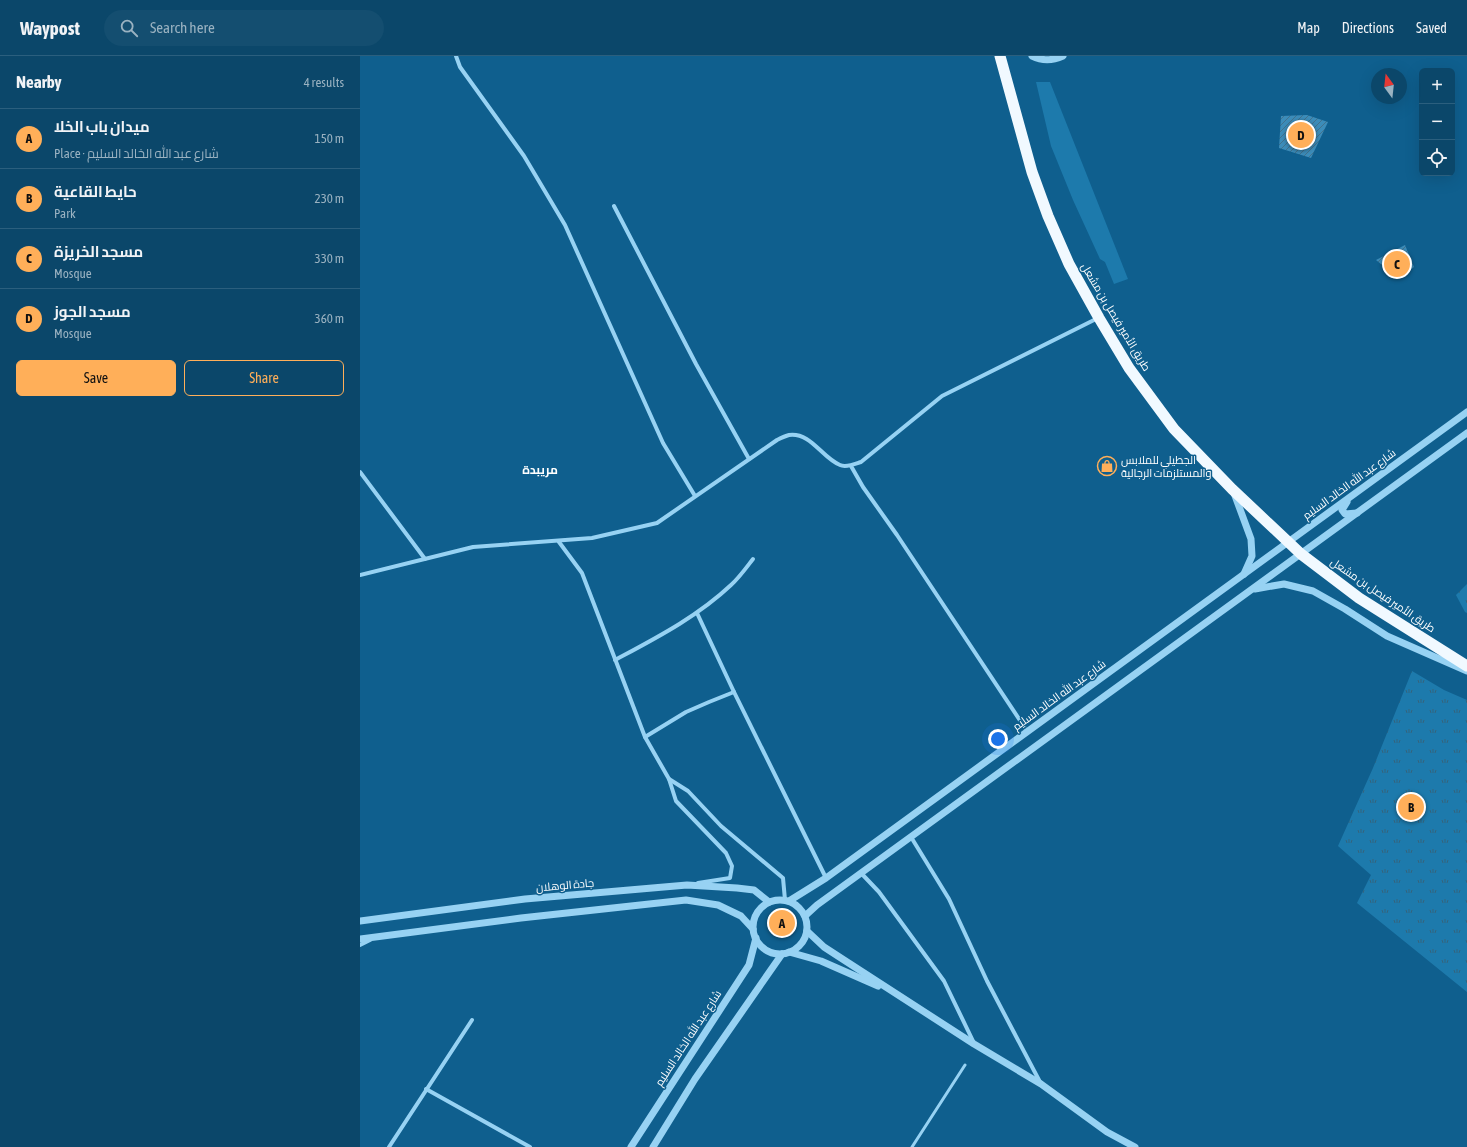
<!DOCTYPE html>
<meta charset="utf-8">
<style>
body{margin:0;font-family:"Asap Condensed",Cairo,sans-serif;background:#144e70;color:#f1f3f6}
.controls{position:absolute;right:12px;top:12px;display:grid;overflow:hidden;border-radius:6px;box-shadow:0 4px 16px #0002}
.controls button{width:36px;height:36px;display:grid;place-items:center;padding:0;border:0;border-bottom:1px solid #2b5f7e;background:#0b476a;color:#f1f3f6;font:20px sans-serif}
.compass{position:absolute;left:1011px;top:12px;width:36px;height:36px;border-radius:50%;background:#0b476a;box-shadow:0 4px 16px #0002;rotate:345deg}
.you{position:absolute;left:638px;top:683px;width:14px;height:14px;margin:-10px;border:3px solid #fff;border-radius:50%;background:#1a73e8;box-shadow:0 0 0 6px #1a73e833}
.badge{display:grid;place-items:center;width:26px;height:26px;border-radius:50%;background:#ffaf59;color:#111;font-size:13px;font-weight:700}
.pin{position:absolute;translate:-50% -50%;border:2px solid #fff;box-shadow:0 1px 4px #0006}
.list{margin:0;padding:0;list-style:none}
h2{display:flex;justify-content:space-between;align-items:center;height:52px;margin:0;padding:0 16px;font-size:17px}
h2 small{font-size:13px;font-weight:400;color:#9ab2c1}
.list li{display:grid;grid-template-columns:26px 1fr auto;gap:12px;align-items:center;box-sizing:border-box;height:60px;padding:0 16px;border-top:1px solid #2b5f7e}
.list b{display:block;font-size:15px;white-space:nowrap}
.list p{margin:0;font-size:13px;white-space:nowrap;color:#9ab2c1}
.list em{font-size:13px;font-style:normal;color:#9ab2c1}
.actions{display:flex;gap:8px;padding:12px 16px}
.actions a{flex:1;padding:9px 0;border:1px solid #ffaf59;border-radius:6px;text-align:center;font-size:14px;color:#ffaf59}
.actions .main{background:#ffaf59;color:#111}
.icon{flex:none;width:22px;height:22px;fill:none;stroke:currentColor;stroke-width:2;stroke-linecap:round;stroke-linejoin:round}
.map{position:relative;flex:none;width:1107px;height:1091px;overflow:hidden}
header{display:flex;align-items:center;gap:24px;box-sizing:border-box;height:56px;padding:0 20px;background:#0b476a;border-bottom:1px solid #2b5f7e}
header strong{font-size:19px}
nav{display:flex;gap:22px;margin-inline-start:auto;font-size:14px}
.search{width:280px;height:36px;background:#144e70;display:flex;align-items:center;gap:10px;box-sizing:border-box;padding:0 14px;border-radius:22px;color:#9ab2c1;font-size:15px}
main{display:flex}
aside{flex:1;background:#0b476a}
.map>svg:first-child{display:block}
.green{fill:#1d7aac}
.park{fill:url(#park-tufts)}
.building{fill:url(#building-hatch)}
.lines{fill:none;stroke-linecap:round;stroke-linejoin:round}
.service{stroke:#97d2f3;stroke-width:3}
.minor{stroke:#97d2f3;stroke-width:4}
.tertiary{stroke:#97d2f3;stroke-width:7}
.trunk{stroke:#f1f9ff;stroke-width:11}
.labels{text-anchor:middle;stroke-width:3;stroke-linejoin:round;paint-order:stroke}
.street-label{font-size:11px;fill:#fff;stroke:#0f5f8e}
.poi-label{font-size:11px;fill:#fff;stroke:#0f5f8e;text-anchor:start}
.neighbourhood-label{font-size:12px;font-weight:bold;fill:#fff;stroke:#0f5f8e}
</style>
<header>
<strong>Waypost</strong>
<div class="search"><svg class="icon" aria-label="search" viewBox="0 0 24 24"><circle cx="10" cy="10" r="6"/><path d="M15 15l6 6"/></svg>Search here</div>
<nav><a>Map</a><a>Directions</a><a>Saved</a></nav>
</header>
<main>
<aside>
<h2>Nearby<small>4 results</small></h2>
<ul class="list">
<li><span class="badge">A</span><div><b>ميدان باب الخلا</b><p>Place · شارع عبد الله الخالد السليم</p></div><em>150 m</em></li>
<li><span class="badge">B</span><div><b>حايط القاعية</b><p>Park</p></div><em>230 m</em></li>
<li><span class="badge">C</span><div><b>مسجد الخريزة</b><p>Mosque</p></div><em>330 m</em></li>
<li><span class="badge">D</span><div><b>مسجد الجوز</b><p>Mosque</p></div><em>360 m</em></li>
</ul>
<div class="actions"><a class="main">Save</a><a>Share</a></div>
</aside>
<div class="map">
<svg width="1107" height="1091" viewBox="0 0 1107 1091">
<defs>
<pattern id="park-tufts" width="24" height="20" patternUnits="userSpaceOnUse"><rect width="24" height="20" fill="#1d7aac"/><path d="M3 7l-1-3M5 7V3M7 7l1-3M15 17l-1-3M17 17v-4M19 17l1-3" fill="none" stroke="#34637c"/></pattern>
<pattern id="building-hatch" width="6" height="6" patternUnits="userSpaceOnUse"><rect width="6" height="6" fill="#3c8cb9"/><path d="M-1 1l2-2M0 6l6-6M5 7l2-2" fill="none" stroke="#42728d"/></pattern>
</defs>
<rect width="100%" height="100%" fill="#0f5f8e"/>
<!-- green -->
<path class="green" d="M676,26H690L768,223L754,228L745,206L740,203L713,144L691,90Z"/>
<!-- park -->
<g class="park">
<path d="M1107,528V557L1105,556L1096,539Z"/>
<path d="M1052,615L1084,634L1107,644V936L997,847L1011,819L978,790L1013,712Z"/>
</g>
<!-- building -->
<g class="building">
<path d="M947,59L968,66L951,102L919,92L921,60Z"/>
<path d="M1045,189L1054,211L1039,223L1016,204Z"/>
</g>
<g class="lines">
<!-- service -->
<path class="service" d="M552,1091L605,1009"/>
<!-- minor -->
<g class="minor">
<path d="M96,0L100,11L164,100L205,169L303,387L335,440"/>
<path d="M254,150L336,308L389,403"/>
<path d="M491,410L503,431L537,479L667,675"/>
<path d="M0,416L65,503"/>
<path d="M199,486L222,517L285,681L309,723L316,745L366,797L372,810L370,822L338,827"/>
<path d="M0,519L113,491L232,482L297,467L417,384C421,382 425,380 429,379C451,376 462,402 480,409C486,412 495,408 501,406L582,340L738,262"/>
<path d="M337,557L374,636L466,822"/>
<path d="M255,604C296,582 337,561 371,529C379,522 386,512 393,503"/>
<path d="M285,681L326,656L349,646L374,636"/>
<path d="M309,723L328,735L361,770L423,822L425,844"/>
<path d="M551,781L589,843L627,925L680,1026"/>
<path d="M501,817L519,836L584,925L613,985"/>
<path d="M0,889L10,884"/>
<path d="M66,1033L170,1091"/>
<path d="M29,1091L112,964"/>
</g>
<!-- tertiary -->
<g class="tertiary">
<path d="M672,0C682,5 692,5 703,0"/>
<path d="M874,437L891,483L892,500L884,518"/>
<path d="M987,446L982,454L985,458L997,457"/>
<path d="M895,533L924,528L953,535L985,553L1027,580L1107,615"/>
<circle cx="420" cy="871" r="27"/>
<path d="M429,845L466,822L1107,356"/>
<path d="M445,860L457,849L1107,377"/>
<path d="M0,865L165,843L327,829L377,832L394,834L409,846"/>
<path d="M447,875L464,891L484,904L614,988L681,1028L747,1076L775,1091"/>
<path d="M0,883L161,862L326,844L358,849L381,860L393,873"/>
<path d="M429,896L461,905L518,930"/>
<path d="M271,1091L389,909L396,882"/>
<path d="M293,1091L335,1023L422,898"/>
</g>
<!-- trunk -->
<path class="trunk" d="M640,0L672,116L688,160L709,208L739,262L769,312L814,373L872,433L941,498L999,542L1107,610"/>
</g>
<!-- icons -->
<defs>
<symbol id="shop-ring" viewBox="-11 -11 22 22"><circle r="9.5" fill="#0f5f8e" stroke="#ffaf59" stroke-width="1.5"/><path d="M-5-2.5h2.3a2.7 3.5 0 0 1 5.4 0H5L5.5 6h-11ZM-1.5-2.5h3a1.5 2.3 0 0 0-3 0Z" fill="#ffaf59"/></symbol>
</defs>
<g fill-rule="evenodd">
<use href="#shop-ring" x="736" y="399" width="22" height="22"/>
</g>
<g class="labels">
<!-- street labels -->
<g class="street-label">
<text transform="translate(756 261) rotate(59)" y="4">طريق الأمير فيصل بن مشعل</text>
<text transform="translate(989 428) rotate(-36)" y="4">شارع عبد الله الخالد السليم</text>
<text transform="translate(1023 539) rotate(34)" y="4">طريق الأمير فيصل بن مشعل</text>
<text transform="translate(699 639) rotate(-36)" y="4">شارع عبد الله الخالد السليم</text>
<text transform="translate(205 829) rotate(-5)" y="4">جادة الوهلان</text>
<text transform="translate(328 982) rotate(-57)" y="4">شارع عبد الله الخالد السليم</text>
</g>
<!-- poi labels -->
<g class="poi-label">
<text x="761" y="408">الجطيلي للملابس<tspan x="761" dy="13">والمستلزمات الرجالية</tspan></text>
</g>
<!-- neighbourhood labels -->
<g class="neighbourhood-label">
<text x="180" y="418">مريبدة</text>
</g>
</g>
</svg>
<div class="controls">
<button>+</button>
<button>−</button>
<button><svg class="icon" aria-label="locate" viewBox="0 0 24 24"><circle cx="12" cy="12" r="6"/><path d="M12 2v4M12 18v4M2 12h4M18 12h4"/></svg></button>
</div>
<svg class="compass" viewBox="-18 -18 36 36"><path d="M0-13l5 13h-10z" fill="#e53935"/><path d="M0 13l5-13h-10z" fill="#9ab2c1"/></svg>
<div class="you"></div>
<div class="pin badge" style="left:422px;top:867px">A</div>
<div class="pin badge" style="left:1051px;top:751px">B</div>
<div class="pin badge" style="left:1037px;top:208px">C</div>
<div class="pin badge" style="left:941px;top:79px">D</div>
</div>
</main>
